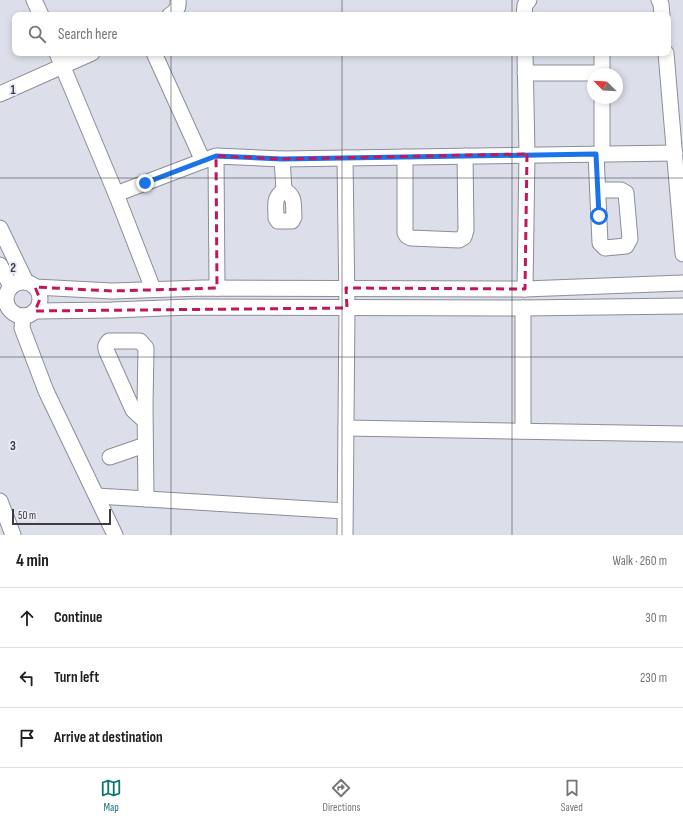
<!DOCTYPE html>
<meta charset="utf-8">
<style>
body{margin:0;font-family:"Sofia Sans Condensed",sans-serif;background:#f2f2f2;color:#202124}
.compass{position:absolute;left:587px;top:68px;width:36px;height:36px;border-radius:50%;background:#fff;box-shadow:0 2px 6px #0003;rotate:294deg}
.scale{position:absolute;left:12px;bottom:10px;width:99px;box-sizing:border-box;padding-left:4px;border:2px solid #3b3c40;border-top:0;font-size:11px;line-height:14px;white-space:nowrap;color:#3b3c40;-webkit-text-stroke:3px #e9ecf8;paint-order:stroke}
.stop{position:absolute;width:12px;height:12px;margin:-9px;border:3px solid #1a73e8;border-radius:50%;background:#fff}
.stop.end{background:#1a73e8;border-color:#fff;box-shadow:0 1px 4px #0008}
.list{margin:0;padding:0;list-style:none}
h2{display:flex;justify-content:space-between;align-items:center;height:52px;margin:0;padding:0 16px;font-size:17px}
h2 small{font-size:13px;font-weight:400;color:#757577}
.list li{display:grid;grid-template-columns:26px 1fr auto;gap:12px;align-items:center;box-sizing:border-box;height:60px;padding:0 16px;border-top:1px solid #e0e0e0}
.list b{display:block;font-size:15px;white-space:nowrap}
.list em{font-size:13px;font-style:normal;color:#757577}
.icon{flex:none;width:22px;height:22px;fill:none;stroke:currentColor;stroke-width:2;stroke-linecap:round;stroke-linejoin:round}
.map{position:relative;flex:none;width:683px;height:535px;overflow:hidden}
.search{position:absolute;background:#fff;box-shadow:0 2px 6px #0003;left:12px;right:12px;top:12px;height:44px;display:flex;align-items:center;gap:10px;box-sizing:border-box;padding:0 14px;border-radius:8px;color:#757577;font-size:15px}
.sheet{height:232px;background:#fff}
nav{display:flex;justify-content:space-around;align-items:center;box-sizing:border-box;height:56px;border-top:1px solid #e0e0e0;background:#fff;font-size:11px;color:#757577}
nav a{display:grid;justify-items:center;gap:2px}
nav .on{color:#0f766e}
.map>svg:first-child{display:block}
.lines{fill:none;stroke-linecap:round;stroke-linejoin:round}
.minor-casing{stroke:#8b8d98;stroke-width:17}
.minor{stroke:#fff;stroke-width:15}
.route{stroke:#1a73e8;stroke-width:5}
.marked{fill:none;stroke:#c2185b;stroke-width:3;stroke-dasharray:8 5;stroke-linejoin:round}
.grid{fill:none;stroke:#3b3c40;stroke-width:1;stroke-opacity:0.55}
.grid-label{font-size:13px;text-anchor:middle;font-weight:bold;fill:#3b3c40;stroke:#e9ecf8;stroke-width:4;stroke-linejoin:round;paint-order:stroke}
</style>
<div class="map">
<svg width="683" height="535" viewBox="0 0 683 535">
<rect width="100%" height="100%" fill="#dcdfea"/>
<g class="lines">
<defs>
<g id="minor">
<path d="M34,0L41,15"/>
<path d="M659,0L661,4L662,15"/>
<path d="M170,15C176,12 179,7 178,0"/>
<path d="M524,15L525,5L529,0"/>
<path d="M57,53L116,194L153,289"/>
<path d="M154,53L203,161"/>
<path d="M525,53L527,154L525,289"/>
<path d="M666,53L683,254"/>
<path d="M525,73H602"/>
<path d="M602,74V53"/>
<path d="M0,94L92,53"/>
<path d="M596,154L600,243L605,248L626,246L630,239L626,193L621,190H598"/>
<path d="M602,154V98"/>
<path d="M405,157V233L407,236L411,238L459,240L464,237L466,230L465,156"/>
<path d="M282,159L284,190"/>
<path d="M284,190C296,196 293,205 294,217L292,221H278L276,218C276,205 273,198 284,190Z"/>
<path d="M116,194L213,157"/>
<path d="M0,228L26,282"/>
<path d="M0,265L11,287"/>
<circle cx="23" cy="299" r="17"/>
<path d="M35,287L112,291L203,288L525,289L683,283"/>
<path d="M217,288L216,156L282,159L675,153"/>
<path d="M35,311L112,310L191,307L523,308L683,306"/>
<path d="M23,316L22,328L46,391L115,535"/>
<path d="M145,421L133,410L107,352C105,347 105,345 109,341H140L146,348L145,406L146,499"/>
<path d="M346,428L683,434"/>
<path d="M523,431V308"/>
<path d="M110,457L145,445"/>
<path d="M97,496L345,511"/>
<path d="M0,501L13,535"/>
<path d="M345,535L347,308L345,158"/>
</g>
</defs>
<!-- minor casing -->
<use href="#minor" class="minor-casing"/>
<!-- minor -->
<use href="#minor" class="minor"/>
</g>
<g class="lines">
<!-- route -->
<path class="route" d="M145,183L216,156L282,159L596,154L599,216"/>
</g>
<!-- marked area -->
<path class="marked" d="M527,154L525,289L346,288L347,308L35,311L40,299L35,287L112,291L217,288L216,156L282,159Z"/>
<!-- grid -->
<path class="grid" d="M171,0V15M342,0V15M512,0V15M171,53V535M342,53V535M512,53V535M0,178H683M0,357H683"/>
<g class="grid-label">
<text x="13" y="94">1</text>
<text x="13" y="272">2</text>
<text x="13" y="450">3</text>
</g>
</svg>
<svg class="compass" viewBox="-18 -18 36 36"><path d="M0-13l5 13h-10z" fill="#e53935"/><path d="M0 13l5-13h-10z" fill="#757577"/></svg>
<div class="scale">50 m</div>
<div class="stop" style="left:599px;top:216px"></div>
<div class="stop end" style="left:145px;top:183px"></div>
<div class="search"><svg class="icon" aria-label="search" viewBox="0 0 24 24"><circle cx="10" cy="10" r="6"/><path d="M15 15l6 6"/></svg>Search here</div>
</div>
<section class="sheet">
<h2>4 min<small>Walk · 260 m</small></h2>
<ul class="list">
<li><svg class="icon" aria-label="ahead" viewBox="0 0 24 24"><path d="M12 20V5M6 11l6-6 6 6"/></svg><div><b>Continue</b></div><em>30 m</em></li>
<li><svg class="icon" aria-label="left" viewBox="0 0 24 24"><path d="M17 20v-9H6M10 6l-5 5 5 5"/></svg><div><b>Turn left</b></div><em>230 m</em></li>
<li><svg class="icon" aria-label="arrive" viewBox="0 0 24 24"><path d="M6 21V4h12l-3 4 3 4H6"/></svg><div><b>Arrive at destination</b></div></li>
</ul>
</section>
<nav>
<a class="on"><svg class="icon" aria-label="map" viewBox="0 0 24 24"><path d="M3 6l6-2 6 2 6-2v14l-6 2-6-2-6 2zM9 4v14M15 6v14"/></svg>Map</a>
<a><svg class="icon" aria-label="directions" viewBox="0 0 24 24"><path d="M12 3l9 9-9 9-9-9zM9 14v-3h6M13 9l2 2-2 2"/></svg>Directions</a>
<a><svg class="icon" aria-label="saved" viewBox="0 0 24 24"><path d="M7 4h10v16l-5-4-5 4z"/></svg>Saved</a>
</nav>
